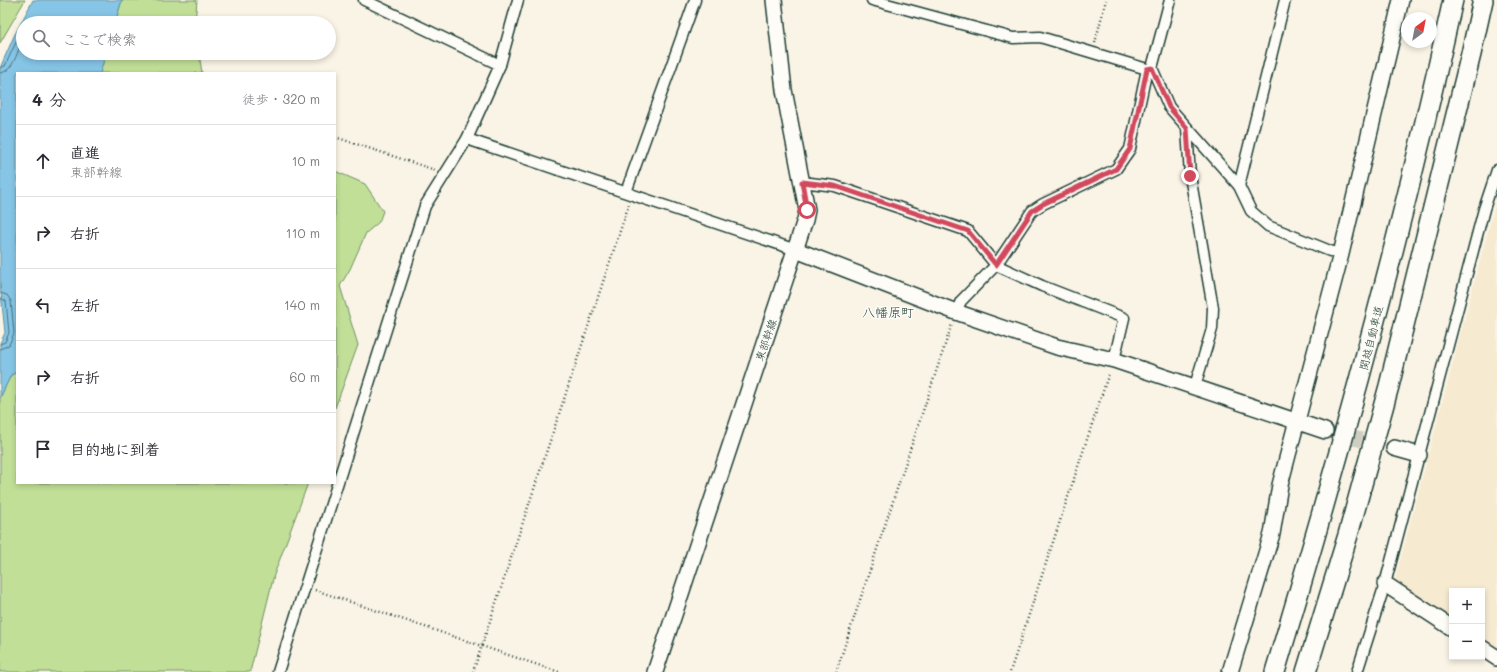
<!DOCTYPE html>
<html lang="ja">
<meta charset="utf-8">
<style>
body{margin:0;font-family:Mali,"Klee One",sans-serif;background:#f2f2f3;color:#2b2b33}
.controls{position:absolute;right:12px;bottom:12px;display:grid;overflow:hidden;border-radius:0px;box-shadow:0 2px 6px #0003}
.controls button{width:36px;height:36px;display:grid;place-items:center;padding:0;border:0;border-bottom:1px solid #e1e1e2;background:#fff;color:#2b2b33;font:20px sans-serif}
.compass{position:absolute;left:1401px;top:12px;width:36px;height:36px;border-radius:50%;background:#fff;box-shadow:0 2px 6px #0003;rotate:32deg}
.stop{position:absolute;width:12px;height:12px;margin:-9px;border:3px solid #d1495b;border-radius:50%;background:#fff}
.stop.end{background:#d1495b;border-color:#fff;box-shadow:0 1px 4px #0008}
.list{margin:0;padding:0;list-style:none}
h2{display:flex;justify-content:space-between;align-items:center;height:52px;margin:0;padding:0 16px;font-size:17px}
h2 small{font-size:13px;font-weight:400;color:#7c7c81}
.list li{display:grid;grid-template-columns:26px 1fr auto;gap:12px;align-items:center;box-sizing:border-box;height:72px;padding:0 16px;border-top:1px solid #e1e1e2}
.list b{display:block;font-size:15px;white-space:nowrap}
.list p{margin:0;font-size:13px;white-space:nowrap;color:#7c7c81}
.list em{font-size:13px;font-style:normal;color:#7c7c81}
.icon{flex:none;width:22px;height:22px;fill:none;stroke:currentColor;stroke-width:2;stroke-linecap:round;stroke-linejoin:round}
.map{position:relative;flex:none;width:1497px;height:672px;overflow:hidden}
.search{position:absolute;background:#fff;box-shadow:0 2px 6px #0003;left:16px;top:16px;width:320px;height:44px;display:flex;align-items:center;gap:10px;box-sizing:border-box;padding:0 14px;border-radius:22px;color:#7c7c81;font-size:15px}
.panel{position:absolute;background:#fff;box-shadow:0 2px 6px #0003;left:16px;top:72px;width:320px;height:412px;border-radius:0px}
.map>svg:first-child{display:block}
.built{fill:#f6ead1}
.green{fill:#c1df97;stroke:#708e66}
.water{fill:#86c5e6;stroke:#5d8f9f}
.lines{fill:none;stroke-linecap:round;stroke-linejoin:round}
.shore{stroke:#48737b;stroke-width:1}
.secondary-tunnel{stroke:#cecfc2;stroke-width:15;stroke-dasharray:15 8;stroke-linecap:butt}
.street-casing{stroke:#1f3d34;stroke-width:13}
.secondary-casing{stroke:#1f3d34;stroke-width:18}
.highway-casing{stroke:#1f3d34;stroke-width:22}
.path{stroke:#1f3d34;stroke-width:2.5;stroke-dasharray:1 3;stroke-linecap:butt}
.street{stroke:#fdfcf7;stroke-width:10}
.secondary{stroke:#fdfcf7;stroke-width:15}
.highway{stroke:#fdfcf7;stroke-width:19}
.route{stroke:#d1495b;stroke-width:5}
.labels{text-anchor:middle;stroke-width:3;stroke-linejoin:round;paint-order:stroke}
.street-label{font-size:11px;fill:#1f3d34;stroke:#fdfcf7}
.quarter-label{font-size:13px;fill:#1f3d34;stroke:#fdfcf7}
</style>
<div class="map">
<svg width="1497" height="672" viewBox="0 0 1497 672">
<rect width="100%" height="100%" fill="#faf4e6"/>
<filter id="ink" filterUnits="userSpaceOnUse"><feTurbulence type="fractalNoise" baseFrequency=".025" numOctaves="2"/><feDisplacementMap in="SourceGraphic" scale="8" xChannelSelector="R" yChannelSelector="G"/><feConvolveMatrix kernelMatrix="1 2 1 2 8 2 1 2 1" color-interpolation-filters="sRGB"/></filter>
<g filter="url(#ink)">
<!-- built -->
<path class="built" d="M1497,197V648L1482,638V591H1452V618L1395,580Z"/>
<!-- green -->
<g class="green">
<path d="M0,0H25L0,43Z"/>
<path d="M122,0H197L195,23H115Z"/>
<path d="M106,53H199L202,73H100Z"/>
<path d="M335,171L365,184L383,211L379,222L366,233L350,269L340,286L358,345L335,408Z"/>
<path d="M17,372V483H308L274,575L250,672H0V398L11,375Z"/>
</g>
<!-- water -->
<path class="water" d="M33,0H122L115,23H23V53H106L100,73H17V372L11,375L0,398V343L5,333L0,284V68L14,36Z"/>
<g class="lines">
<!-- shore -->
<g class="shore">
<path d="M0,68L5,66L23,27"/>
<path d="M0,73C14,72 18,49 23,38"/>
<path d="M0,293L7,295L11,301L14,333L9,345L0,349"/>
<path d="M0,298L6,301L9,333L5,342L0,344"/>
</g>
<!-- secondary-tunnel -->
<path class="secondary-tunnel" d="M1325,431L1394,448"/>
<defs>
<g id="street">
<path d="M364,0L500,65"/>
<path d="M872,0L1013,38L1040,37L1147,69L1152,68"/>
<path d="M1170,0L1152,68L1169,107L1239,186L1251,211L1268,226L1330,251L1341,254"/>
<path d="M1187,128L1190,176L1213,308L1212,329L1195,386"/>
<path d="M467,139L796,250"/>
<path d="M802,182L835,186L968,231L996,265L1042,286L1124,318L1114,360"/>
<path d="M1239,186L1285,0"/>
<path d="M626,192L695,0"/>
<path d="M956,312L961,301L996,265L1032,211L1043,204L1116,169L1130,149L1147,69"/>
<path d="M278,672L425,206L467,139L500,65L518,0"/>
<path d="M1357,672L1385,584L1484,209L1497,170"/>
</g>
<g id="secondary">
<path d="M796,250L956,312L1057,347L1114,360L1325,431"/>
<path d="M1394,448L1419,455"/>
<path d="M1385,584L1452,628"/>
<path d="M1482,648L1497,658"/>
<path d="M655,672L805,220L807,210L784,90L774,0"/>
<path d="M1230,672L1272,534L1280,485L1341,254L1401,0"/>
</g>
<g id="highway">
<path d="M1275,672C1342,450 1403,227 1453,0"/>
<path d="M1306,672L1348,535L1389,386L1471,54L1483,0"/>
</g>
</defs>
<!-- street casing -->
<use href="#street" class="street-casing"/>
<!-- secondary casing -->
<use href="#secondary" class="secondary-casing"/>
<!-- highway casing -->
<use href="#highway" class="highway-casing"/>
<!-- path -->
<g class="path">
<path d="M1095,43L1106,0"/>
<path d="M335,137L435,170"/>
<path d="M315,590L559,672"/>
<path d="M473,672L629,204"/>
<path d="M836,672L952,324"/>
<path d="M1010,672L1109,373"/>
</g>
<!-- street -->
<use href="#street" class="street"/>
<!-- secondary -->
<use href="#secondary" class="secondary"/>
<!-- highway -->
<use href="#highway" class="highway"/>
</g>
</g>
<g class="lines" filter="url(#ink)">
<!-- route -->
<path class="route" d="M807,210L802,182L835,186L968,231L996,265L1032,211L1043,204L1116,169L1130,149L1147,69L1152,68L1169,107L1187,128L1190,176"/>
</g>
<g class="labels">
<!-- street labels -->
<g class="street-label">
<text transform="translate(1371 338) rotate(-76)" y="4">関越自動車道</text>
<text transform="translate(766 340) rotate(-71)" y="4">東部幹線</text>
</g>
<!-- quarter labels -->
<g class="quarter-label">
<text x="888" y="317">八幡原町</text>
</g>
</g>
</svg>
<div class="controls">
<button>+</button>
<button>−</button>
</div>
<svg class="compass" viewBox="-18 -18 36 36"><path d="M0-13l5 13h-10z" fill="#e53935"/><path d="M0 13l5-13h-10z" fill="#7c7c81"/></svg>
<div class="stop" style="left:807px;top:210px"></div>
<div class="stop end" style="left:1190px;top:176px"></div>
<div class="search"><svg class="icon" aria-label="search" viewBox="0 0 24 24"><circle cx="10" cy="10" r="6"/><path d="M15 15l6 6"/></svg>ここで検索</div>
<section class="panel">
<h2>4 分<small>徒歩 · 320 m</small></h2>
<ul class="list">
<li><svg class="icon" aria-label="ahead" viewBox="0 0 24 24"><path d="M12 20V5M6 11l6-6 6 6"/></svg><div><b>直進</b><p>東部幹線</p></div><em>10 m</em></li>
<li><svg class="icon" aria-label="right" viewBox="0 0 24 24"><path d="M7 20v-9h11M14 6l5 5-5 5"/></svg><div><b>右折</b></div><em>110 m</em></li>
<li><svg class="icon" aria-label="left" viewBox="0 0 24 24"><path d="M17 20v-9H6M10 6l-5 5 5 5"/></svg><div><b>左折</b></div><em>140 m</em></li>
<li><svg class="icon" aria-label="right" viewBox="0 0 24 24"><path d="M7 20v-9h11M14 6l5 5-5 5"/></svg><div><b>右折</b></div><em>60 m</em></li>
<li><svg class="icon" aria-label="arrive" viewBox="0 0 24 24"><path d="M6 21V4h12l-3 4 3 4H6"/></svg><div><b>目的地に到着</b></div></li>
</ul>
</section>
</div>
